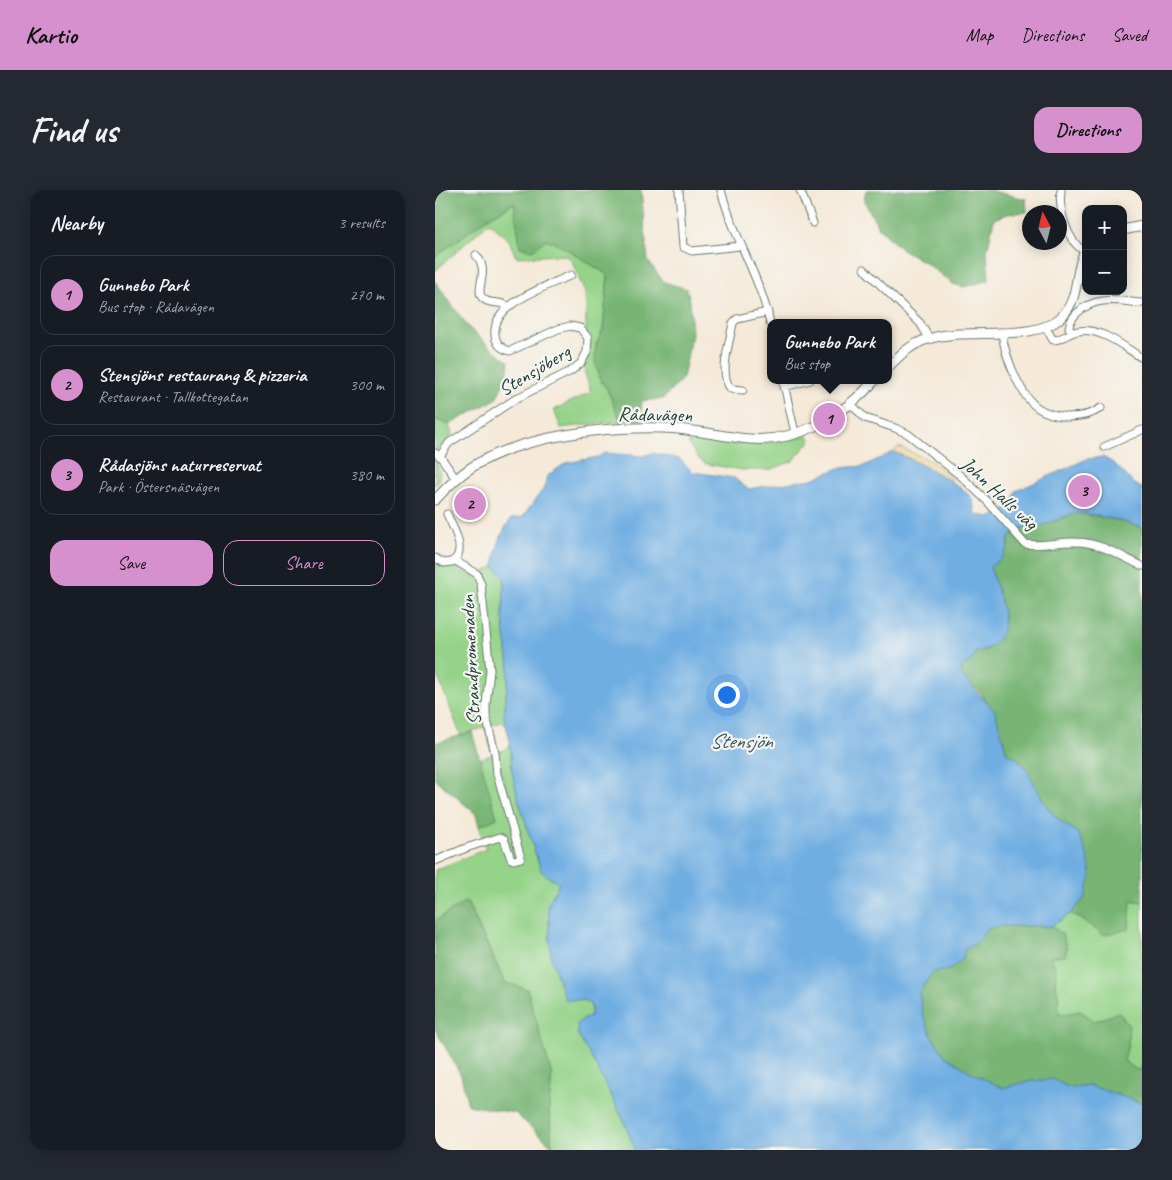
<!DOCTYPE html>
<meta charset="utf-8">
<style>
body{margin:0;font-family:Caveat,sans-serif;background:#242831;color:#f1f3f6}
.controls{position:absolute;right:15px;top:15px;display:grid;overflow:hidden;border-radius:10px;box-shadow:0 2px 12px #0003}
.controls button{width:45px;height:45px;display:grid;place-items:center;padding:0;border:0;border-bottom:1px solid #363941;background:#171b24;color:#f1f3f6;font:25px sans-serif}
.compass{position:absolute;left:587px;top:15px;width:45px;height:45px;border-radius:50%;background:#171b24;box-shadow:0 2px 12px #0003;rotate:353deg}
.you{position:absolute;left:291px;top:504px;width:18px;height:18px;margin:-12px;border:4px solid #fff;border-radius:50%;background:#1a73e8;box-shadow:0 0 0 8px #1a73e833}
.badge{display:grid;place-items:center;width:32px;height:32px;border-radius:50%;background:#d690ce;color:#111;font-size:16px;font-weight:700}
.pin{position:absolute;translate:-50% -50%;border:2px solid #fff;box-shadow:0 1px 5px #0006}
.popup{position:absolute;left:332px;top:129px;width:125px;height:65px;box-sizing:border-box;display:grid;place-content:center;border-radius:10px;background:#171b24;filter:drop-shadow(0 1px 4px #0005);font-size:16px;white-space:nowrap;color:#9ea1a6}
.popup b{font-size:19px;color:#f1f3f6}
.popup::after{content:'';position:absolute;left:50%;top:100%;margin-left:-10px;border:10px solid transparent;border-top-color:#171b24}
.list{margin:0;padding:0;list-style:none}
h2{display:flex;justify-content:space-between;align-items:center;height:65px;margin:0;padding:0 20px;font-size:21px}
h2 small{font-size:16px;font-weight:400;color:#9ea1a6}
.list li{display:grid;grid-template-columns:32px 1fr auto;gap:15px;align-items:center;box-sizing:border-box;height:80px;margin:0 10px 10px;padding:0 10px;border:1px solid #363941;border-radius:15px}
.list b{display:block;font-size:19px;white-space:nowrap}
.list p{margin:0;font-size:16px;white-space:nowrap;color:#9ea1a6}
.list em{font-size:16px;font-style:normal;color:#9ea1a6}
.actions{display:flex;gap:10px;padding:15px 20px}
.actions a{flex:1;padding:11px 0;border:1px solid #d690ce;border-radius:15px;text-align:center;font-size:18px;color:#d690ce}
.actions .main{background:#d690ce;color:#111}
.map{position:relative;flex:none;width:707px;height:960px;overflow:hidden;border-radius:15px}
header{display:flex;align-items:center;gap:30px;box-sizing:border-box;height:70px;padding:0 25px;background:#d690ce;color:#111}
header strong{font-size:24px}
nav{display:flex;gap:28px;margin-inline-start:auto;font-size:18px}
.intro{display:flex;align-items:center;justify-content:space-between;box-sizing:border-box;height:120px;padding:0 30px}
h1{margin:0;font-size:35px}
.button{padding:12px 22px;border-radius:15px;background:#d690ce;color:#111;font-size:18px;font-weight:700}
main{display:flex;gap:30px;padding:0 30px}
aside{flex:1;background:#171b24;border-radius:15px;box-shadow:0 2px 12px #0003}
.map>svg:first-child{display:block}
.green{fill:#95d389;stroke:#5a885e}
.forest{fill:#78b575;stroke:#4c7954}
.sand{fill:#eeda9e;stroke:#868c69}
.water{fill:#6faee2;stroke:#47768b}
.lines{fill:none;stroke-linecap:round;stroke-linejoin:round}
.minor-casing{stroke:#6a796d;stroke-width:9}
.tertiary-casing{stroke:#6a796d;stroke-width:11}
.minor{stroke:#fff;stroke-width:7}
.tertiary{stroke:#fff;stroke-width:9}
.labels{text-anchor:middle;stroke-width:4.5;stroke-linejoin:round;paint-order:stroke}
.street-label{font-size:20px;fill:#1f3d34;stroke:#f6f6f2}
.water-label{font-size:21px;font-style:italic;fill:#335960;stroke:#f6f6f2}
</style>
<header>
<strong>Kartio</strong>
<nav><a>Map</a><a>Directions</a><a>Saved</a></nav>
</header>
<div class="intro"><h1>Find us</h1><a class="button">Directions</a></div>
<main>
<aside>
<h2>Nearby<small>3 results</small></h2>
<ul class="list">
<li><span class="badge">1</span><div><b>Gunnebo Park</b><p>Bus stop · Rådavägen</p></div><em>270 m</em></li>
<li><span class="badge">2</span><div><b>Stensjöns restaurang &amp; pizzeria</b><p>Restaurant · Tallkottegatan</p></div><em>300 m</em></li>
<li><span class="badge">3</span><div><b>Rådasjöns naturreservat</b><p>Park · Östersnäsvägen</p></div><em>380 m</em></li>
</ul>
<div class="actions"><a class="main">Save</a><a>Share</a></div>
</aside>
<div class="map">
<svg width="707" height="960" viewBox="0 0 707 960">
<rect width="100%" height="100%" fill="#f6f6f2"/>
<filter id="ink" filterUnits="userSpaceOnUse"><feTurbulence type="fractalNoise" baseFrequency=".02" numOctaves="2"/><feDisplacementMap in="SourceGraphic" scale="10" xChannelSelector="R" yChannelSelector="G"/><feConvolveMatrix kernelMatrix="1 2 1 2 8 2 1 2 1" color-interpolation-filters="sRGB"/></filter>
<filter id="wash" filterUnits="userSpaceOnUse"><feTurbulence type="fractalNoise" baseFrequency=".0096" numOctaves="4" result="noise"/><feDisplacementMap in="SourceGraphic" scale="20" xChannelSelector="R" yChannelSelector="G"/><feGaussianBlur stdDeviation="1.12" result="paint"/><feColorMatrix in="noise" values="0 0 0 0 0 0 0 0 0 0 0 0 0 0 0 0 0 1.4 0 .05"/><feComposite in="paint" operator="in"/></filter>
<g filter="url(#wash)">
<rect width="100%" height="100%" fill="#f5e9d7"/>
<!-- green -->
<g class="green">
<path d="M79,13L111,49L125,55L173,85L168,140L161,155L166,191L172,199L186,232L164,233L126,238L119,220L156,202L149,180L148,167L152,162L150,103L136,69L128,65L81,67L74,50L54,32L0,81V67L51,29Z"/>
<path d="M0,229L14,235L17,244L5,258L1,272C5,281 7,287 0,295Z"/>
<path d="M253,245C296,251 328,258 372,245L376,250L358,271L334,280H308L271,274L263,268L254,254Z"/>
<path d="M0,375L20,377L41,387L59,376L69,388L68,427L74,477L69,527L72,536L67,532L56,535L63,563L75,556L77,582L84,612L106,681L124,694L113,714L116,768L149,810L156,815V825L142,844C164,878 187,922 200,960H120L117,956L114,918L116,885L70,793L32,711L0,731V680L51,659L44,636L62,628L44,569L57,565L50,537L26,546L0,479Z"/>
<path d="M696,710L707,712V878L702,881L689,870L693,854L645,821L624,826L623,804L620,792L621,780L615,765L627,744L616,736L635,724L642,726L669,745Z"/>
</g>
<!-- forest -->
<g class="forest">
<path d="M0,0H206L213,71L229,92L252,99L255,111L257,144L248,188L228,209L206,211L207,230L186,232L172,199L166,191L160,173L161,155L168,140L173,85L125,55L111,49L98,60L85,57L79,13L51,29L0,67Z"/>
<path d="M431,0H553L591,9L592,22L572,24L559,29L552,61L554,90L529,97L518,94L491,73L465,58L444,38L429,11Z"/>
<path d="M0,91L33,137L56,158L74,171L72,186L61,209L14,235L0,229Z"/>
<path d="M642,323L681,330L707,337V712L696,710L694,739L669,745L642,726L635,724L650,708L643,643L624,630L612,617L582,568L572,563C567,542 561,526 549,508C541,496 528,493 526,477L535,471L541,462L553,459L560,394L555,377C568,368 573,363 574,348L586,338L595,339Z"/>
<path d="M37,542L62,628L44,636L41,624L0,589V553Z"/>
<path d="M31,711L70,793L92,799L117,885L114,918L117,956L80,923L33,915L26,885L0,839V731Z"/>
<path d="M570,736H616L627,744L632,758L630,766H616L621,780L620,792L623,804L624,825L645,821L660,831L684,822L694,836L693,854L689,871L702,880L707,878V913L653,895L635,898L617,889L590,892L568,898L539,884L510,866L497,847L487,822L484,802L498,782L530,757L539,755L554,738Z"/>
</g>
<!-- sand -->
<path class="sand" d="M464,257L494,270L516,286V291L514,292L474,268L458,262Z"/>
<!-- water -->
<path class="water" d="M458,262C475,268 528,294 537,309C539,313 539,321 540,325L557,327L577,314L581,301L652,269L668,267L680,274L698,293L707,298V337C690,333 659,322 642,324C624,325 608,341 586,338L574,348C573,363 568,368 555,377C564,407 587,452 541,462L536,471L526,477L527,486L560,521L572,563L582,568L591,578L612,617L624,630L643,643L653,667L656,686L650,708L635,724L616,736H570L554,738L539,755L530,757L528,769L514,780L498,782L484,802L487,822L497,847L510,866L539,884L568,898L590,892L617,889L635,898L653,895L707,913V960H200C190,929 173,900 159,872C151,857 142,850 142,833L156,825V815L148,810H130L116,768L113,714L124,694L106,681L84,612L77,582L75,551L69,527L74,477L68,427L69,388L59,376C62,358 65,343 76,329L88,327L109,298L112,286L131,273L163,267L170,263L208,266L217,263L245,269L258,282L299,288L313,299L377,289L404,278L429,276Z"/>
</g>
<g filter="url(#ink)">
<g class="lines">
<defs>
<g id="minor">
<path d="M244,0L248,57L257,61L306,56"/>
<path d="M286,0C298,46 325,87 335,133"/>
<path d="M365,0L378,33"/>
<path d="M626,0C623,19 632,51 649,61"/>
<path d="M41,65C55,80 41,97 46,106C52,116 67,110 74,117"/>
<path d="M429,79L485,133L494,148"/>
<path d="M611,138L618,150C628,150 634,142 643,141C666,137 689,157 707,168"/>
<path d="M567,142C569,164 585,206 603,218C612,224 623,226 633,227C645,227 656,225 666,218"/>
<path d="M636,142L634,137C635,131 638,127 642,123C661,105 683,111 707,113"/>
<path d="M348,190L360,243"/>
<path d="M349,197L375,190"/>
<path d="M308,200L296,199C283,185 295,151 298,133L302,129L333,122"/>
<path d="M416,214L430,228L460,238L473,244L527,287L552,311L590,354C607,357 624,351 641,352C664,352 686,366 707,376"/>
<path d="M669,257L707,240"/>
<path d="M0,263L5,266L21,289"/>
<path d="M5,266L14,253L62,221L82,208L136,181L146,173L152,162L153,148L145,138L135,136L123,139L75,161C67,159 61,154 60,145C56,113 114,96 136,85"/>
<path d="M0,368L9,373L17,372C33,361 18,338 12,324"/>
<path d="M0,671L31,658L65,647L69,649L76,669L79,670L86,668L62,584L60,563L51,526V514L55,480L46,394L42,384L19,370"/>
</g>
<g id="tertiary">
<path d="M688,40L707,36"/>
<path d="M453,177C465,165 476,154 493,149C531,136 603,155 629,124C645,106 639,80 651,59"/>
<path d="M0,310C11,298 23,286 37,277C85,246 171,236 228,238C257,239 285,246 314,249C363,253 409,225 440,190"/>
</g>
</defs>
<!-- minor casing -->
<use href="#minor" class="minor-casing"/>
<!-- tertiary casing -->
<use href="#tertiary" class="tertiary-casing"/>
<!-- minor -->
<use href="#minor" class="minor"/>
<!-- tertiary -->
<use href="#tertiary" class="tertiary"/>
</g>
</g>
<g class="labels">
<!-- street labels -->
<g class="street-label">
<text transform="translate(99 180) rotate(-31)" y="7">Stensjöberg</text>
<text transform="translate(220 224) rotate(1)" y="7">Rådavägen</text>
<text transform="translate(565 303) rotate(43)" y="7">John Halls väg</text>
<text transform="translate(35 470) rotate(-93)" y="7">Strandpromenaden</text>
</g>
<!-- water labels -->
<g class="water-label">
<text x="306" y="558">Stensjön</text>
</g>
</g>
</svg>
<div class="controls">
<button>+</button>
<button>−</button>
</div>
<svg class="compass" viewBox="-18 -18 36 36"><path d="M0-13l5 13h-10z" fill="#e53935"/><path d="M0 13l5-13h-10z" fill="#9ea1a6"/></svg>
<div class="you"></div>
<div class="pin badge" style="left:394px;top:229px">1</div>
<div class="popup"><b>Gunnebo Park</b>Bus stop</div>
<div class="pin badge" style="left:35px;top:314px">2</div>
<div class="pin badge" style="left:649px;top:301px">3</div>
</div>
</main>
